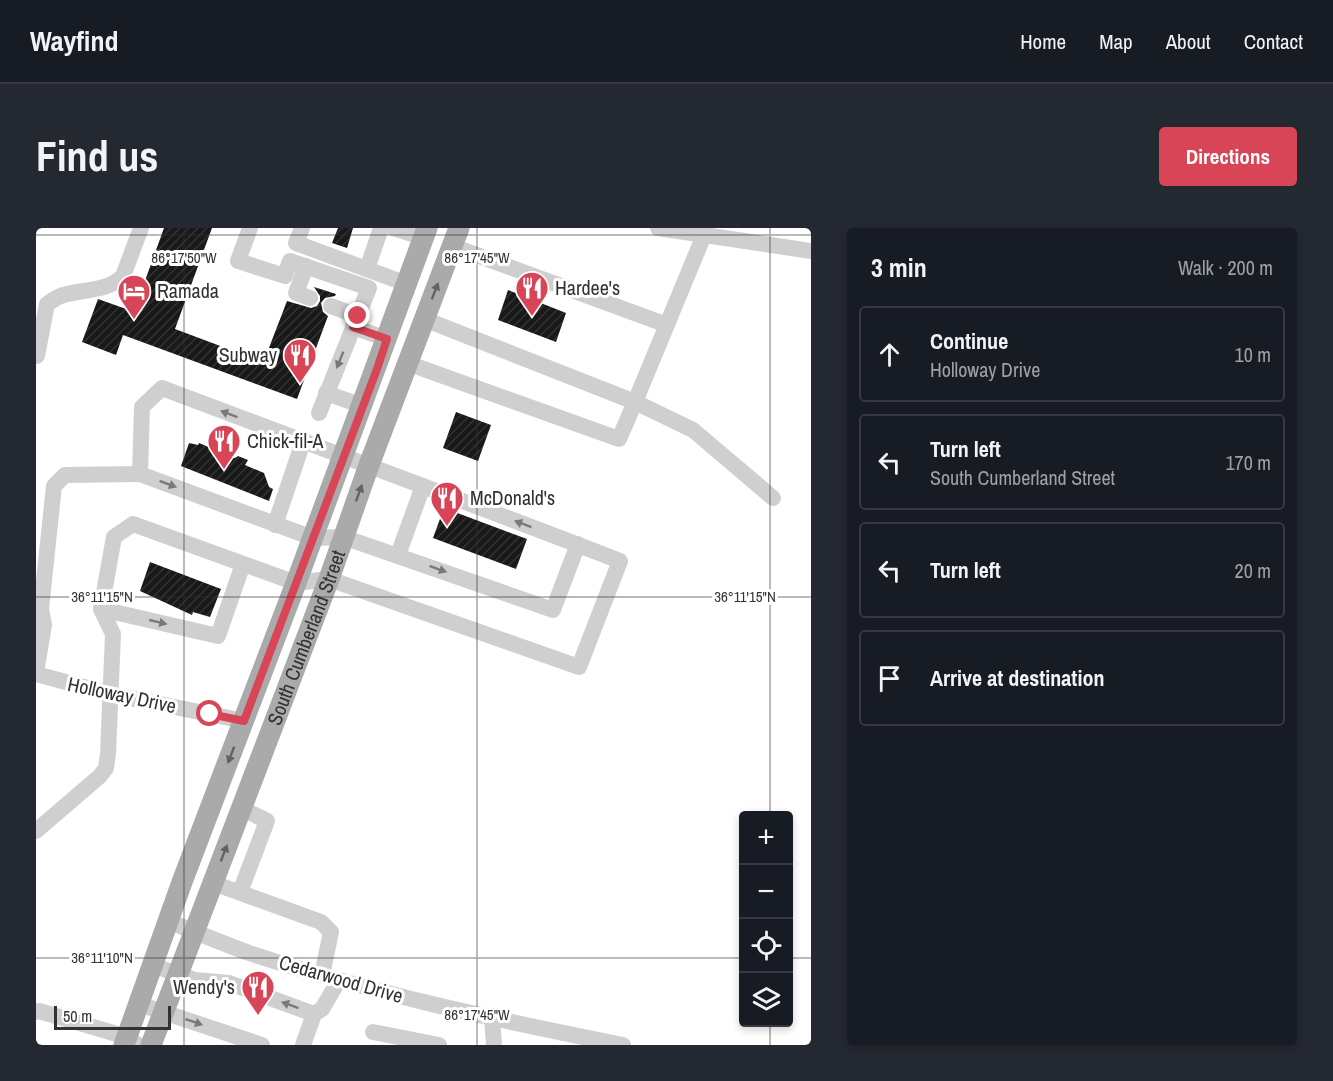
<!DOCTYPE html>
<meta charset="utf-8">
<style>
body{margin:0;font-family:"Archivo Narrow",sans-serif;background:#242831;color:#f1f3f6}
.controls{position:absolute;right:18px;bottom:18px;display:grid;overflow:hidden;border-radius:6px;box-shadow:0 3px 9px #0003}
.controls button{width:54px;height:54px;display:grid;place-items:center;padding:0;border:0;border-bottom:2px solid #363941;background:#171b24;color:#f1f3f6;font:30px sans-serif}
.scale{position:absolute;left:18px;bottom:15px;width:117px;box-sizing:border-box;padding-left:6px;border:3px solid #323232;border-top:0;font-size:16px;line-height:21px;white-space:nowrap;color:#323232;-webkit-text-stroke:4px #fff;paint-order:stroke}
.stop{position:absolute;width:18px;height:18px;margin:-14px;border:4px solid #d84557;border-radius:50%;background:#fff}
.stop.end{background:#d84557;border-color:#fff;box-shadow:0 2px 6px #0008}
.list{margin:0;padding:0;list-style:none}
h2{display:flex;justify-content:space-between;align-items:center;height:78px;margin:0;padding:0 24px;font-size:26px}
h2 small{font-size:20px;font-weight:400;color:#9ea1a6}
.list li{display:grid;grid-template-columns:39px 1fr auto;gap:18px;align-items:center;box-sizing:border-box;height:96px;margin:0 12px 12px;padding:0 12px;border:2px solid #363941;border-radius:6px}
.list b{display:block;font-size:22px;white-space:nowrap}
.list p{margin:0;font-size:20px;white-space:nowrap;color:#9ea1a6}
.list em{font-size:20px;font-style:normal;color:#9ea1a6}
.icon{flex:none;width:33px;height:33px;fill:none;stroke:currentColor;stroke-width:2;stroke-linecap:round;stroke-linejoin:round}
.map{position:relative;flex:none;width:775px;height:817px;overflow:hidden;border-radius:6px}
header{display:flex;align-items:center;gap:36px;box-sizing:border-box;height:84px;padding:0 30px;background:#171b24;border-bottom:2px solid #363941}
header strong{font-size:28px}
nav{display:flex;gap:33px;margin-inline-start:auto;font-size:21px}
.intro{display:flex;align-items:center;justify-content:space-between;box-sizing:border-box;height:144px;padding:0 36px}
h1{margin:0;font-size:42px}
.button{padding:15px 27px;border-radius:6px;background:#d84557;color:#fff;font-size:21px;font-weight:700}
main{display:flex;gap:36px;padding:0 36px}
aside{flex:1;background:#171b24;border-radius:6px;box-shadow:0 3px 9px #0003}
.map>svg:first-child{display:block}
.building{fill:url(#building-hatch)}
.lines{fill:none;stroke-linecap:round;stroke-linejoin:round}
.minor{stroke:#cfcfcf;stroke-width:16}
.major{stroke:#aaa;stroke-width:21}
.oneway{fill:#626262}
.oneway2{fill:#797979}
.route{stroke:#d84557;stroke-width:8}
.ticks{fill:none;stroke:#323232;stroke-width:1.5;stroke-opacity:0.45}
.labels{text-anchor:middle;stroke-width:6;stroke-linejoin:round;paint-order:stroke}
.poi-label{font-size:20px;fill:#323232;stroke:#fff;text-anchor:start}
.street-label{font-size:20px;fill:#323232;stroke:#fff}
.ticks-label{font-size:15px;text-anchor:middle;fill:#323232;stroke:#fff;stroke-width:6;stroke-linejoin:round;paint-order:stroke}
</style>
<header>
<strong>Wayfind</strong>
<nav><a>Home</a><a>Map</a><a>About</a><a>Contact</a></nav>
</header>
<div class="intro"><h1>Find us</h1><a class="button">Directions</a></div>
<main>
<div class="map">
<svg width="775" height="817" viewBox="0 0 775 817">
<defs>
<pattern id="building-hatch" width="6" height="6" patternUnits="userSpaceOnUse" patternTransform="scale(1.5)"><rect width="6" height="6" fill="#191919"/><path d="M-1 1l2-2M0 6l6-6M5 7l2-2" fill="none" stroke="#323232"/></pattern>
</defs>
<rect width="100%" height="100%" fill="#fff"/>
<!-- building -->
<g class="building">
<path d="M128,0H176L139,101L219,131L222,121L231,125L251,73L275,80L281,78L284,73V68L278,59L300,66L299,68L289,70L285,75L287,84L292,88L261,171L87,107L80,127L46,114L62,71L93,82L96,73L101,75Z"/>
<path d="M302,0H317L311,20L296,15Z"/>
<path d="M472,62L530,85L520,114L462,92Z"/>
<path d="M420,184L455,197L442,233L407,220Z"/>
<path d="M153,215L162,217L163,215L199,230L202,228L212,232L209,237L228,245L233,259L237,261L233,273L145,238Z"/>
<path d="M408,280L491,311L480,341L397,310Z"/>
<path d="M114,334L185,361L174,389L157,384L156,387L104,363Z"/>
</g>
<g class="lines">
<!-- minor -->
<g class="minor">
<path d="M214,0L202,33L249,48L254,33L333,60L283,185"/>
<path d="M266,0L260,15L371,56"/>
<path d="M357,0L388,10"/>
<path d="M622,0L775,23"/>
<path d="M416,18L631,97"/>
<path d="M270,38L260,65L274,70"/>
<path d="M331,41L345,0"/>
<path d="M295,78L322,88"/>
<path d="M388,91L599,174L668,7"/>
<path d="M317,99L351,111"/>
<path d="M1,128L11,76C16,73 22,68 28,67C46,61 72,64 87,48L105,0"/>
<path d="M371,135L583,211L599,174L657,202L737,270"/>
<path d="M290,165L327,178"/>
<path d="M239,297L267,214"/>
<path d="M362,327L387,258"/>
<path d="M65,381L182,408L207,336"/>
<path d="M0,445L8,397L5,381L18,258L29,247L104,246"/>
<path d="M0,446L74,466L208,493"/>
<path d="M0,603L64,548L70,540L72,526L77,406L65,381L78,309L97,296L260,355L293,351L543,439L584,333C432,274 279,218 126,160L106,179L104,246L277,310L307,309L517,382L542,316"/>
<path d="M177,655L285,694L295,704L286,747"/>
<path d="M204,664L231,593L205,580"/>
<path d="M132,693C159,704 186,715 213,725C335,765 461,792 587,817"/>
<path d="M116,737L159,752L193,755L278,786L267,817"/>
<path d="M103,776L226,817"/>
<path d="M0,784L3,783L91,809L102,817"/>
<path d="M278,786L286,781L303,752"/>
<path d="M456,790L458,817"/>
<path d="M337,804L403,817"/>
</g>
<!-- major -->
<g class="major">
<path d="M88,817L146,654L260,355L391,0"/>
<path id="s1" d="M115,817L293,351L333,237L423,0"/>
</g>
</g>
<!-- one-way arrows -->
<defs><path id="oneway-solid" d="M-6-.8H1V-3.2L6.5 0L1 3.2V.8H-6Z" transform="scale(1.5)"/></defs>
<g class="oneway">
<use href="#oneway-solid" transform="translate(399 63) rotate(-69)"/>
<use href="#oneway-solid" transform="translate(323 265) rotate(-70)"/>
<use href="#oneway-solid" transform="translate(195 527) rotate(111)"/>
<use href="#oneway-solid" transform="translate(188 625) rotate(-69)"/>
</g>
<g class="oneway2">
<use href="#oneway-solid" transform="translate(304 132) rotate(112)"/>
<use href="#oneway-solid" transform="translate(193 186) rotate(-159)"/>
<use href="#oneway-solid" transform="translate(132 256) rotate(21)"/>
<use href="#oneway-solid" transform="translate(487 296) rotate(-159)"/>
<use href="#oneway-solid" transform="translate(402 341) rotate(20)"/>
<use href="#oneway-solid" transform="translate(122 394) rotate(13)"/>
<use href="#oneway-solid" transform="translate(254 777) rotate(-160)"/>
<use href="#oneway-solid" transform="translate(158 794) rotate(19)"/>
</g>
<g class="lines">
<!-- route -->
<path class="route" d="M174,486L208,493L341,141L351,111L317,99L322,88"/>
</g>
<!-- ticks -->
<path class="ticks" d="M148,0V817M441,0V817M734,0V588M0,7H775M0,369H775M0,730H708M752,730H775M734,794V817"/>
<!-- icons -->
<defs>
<symbol id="restaurant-pin" viewBox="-11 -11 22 30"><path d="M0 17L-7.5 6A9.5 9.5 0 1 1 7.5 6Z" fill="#d84557" stroke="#fff"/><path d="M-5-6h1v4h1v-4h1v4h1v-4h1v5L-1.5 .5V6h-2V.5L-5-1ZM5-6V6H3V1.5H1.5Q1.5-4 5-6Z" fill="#fff"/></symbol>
<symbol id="hotel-pin" viewBox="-11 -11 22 30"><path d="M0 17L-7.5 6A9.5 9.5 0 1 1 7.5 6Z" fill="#d84557" stroke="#fff"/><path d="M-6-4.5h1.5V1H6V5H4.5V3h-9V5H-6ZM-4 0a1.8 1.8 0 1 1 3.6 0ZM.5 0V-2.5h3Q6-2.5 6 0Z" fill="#fff"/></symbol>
</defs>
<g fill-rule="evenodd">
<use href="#restaurant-pin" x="477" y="41" width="38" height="52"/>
<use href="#hotel-pin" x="79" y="44" width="38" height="52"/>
<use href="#restaurant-pin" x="245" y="108" width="38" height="52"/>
<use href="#restaurant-pin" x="169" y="194" width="38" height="52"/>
<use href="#restaurant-pin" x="392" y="251" width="38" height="52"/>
<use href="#restaurant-pin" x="203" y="740" width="38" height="52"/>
</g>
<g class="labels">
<!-- poi labels -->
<g class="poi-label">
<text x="519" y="67">Hardee's</text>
<text x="121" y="70">Ramada</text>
<text x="241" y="134" text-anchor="end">Subway</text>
<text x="211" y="220">Chick-fil-A</text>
<text x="434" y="277">McDonald's</text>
<text x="199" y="766" text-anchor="end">Wendy's</text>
</g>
<!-- street labels -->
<g class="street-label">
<text dy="7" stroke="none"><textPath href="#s1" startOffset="436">South Cumberland Street</textPath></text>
<text transform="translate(86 467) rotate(12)" y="7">Holloway Drive</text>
<text transform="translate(305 751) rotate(16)" y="7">Cedarwood Drive</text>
</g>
</g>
<g class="ticks-label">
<text x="148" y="35">86°17'50"W</text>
<text x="441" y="35">86°17'45"W</text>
<text x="66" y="374">36°11'15"N</text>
<text x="709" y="374">36°11'15"N</text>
<text x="66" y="735">36°11'10"N</text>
<text x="441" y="792">86°17'45"W</text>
</g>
</svg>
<div class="controls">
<button>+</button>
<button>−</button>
<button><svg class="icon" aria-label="locate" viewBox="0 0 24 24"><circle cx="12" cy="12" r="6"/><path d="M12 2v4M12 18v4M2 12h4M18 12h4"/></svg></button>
<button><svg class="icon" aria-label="layers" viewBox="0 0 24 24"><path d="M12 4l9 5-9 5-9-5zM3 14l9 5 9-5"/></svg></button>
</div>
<div class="scale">50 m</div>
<div class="stop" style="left:174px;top:486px"></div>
<div class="stop end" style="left:322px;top:88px"></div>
</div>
<aside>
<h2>3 min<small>Walk · 200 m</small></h2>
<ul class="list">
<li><svg class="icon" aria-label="ahead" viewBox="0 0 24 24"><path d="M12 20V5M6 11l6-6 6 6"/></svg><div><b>Continue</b><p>Holloway Drive</p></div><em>10 m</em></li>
<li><svg class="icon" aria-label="left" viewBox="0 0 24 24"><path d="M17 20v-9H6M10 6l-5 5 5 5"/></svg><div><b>Turn left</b><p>South Cumberland Street</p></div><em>170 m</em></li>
<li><svg class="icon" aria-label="left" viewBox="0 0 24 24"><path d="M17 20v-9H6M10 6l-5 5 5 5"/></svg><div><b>Turn left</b></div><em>20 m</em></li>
<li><svg class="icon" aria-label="arrive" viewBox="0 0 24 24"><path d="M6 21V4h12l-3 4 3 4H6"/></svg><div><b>Arrive at destination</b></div></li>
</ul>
</aside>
</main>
